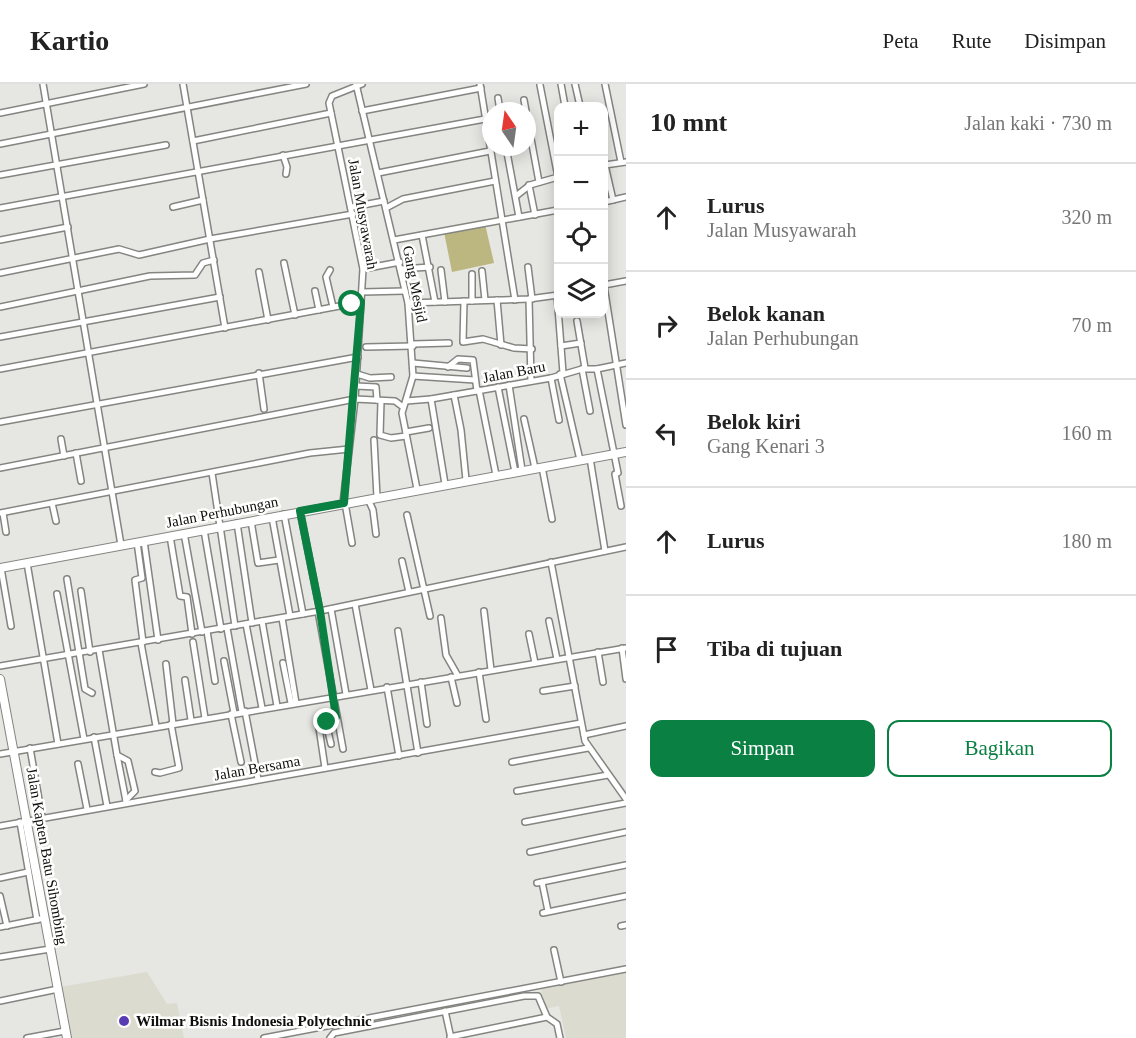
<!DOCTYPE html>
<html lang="id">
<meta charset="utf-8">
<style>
body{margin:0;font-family:"Times New Roman",serif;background:#f2f2f2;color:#222}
.controls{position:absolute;right:18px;top:18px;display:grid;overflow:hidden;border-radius:12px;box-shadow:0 3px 15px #0003}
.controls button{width:54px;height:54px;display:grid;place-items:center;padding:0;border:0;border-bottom:2px solid #e0e0e0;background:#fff;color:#222;font:30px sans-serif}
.compass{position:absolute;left:482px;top:18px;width:54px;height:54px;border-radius:50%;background:#fff;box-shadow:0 3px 15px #0003;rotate:347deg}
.stop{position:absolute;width:18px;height:18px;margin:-14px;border:4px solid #0b8043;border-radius:50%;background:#fff}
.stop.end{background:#0b8043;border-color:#fff;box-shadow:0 2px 6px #0008}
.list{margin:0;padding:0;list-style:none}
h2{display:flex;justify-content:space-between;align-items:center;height:78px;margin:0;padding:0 24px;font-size:26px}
h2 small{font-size:20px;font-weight:400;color:#767676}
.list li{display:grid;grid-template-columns:39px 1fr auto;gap:18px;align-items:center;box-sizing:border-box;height:108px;padding:0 24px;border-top:2px solid #e0e0e0}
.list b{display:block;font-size:22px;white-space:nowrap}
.list p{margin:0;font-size:20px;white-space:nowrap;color:#767676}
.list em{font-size:20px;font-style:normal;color:#767676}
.actions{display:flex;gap:12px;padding:18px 24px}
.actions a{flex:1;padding:14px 0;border:2px solid #0b8043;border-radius:12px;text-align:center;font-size:21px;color:#0b8043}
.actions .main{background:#0b8043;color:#fff}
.icon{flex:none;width:33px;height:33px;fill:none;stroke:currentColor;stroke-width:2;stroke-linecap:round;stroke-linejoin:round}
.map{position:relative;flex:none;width:626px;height:954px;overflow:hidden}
header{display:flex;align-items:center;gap:36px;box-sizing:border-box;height:84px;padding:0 30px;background:#fff;border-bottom:2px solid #e0e0e0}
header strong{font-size:28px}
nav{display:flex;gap:33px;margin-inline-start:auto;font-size:21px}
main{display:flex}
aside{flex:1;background:#fff}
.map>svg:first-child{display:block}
.built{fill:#dcdbd0}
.green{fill:#bcb780}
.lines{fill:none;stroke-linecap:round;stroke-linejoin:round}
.street-casing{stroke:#848480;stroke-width:8}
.secondary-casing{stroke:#848480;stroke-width:10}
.street{stroke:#fff;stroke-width:5}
.secondary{stroke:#fff;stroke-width:8}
.route{stroke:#0b8043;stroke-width:8}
.poi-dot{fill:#583cb4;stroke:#fffffe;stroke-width:2}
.labels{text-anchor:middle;stroke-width:5;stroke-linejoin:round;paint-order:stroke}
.street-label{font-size:15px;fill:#0e0e0d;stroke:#fffffe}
.poi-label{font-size:15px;font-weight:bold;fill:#0e0e0d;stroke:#fffffe;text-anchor:start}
</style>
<header>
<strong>Kartio</strong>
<nav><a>Peta</a><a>Rute</a><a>Disimpan</a></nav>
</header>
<main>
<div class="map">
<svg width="626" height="954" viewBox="0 0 626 954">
<rect width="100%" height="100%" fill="#e6e6e2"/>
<!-- built -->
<g class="built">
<path d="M147,888L167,920L177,919L184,954H70L60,903Z"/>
<path d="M626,889V954H566L559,922L544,925L541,905Z"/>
</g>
<!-- green -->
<path class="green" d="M485,140L494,179L452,188L444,148Z"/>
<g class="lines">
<defs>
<g id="street">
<path d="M43,0L121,461"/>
<path d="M183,0L225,244"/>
<path d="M356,0L408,219L413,292L402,329L417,405"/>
<path d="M480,0L515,216"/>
<path d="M561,0L565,22"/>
<path d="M575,0L580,22"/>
<path d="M605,0L621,78"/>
<path d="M540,1L558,93"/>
<path d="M498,14L500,27"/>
<path d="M524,16L526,27"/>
<path d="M362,27L481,4"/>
<path d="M0,29L144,0"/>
<path d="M527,33L539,98"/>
<path d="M193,57L331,29"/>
<path d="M0,60L306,0"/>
<path d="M506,63L519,133"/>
<path d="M283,71L287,83L286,90"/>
<path d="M378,89L490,67"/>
<path d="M0,91L166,61"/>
<path d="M529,101L535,131"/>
<path d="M516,112L530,101L558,93"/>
<path d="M613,116L605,81L626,78"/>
<path d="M604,118L626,113"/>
<path d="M173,123L203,116"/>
<path d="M352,123L384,117"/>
<path d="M0,124L485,35"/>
<path d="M386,124L403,115L495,97"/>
<path d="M422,151L435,218"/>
<path d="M0,156L68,143"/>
<path d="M394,156L558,126"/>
<path d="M284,179L295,231"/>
<path d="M528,183L532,215"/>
<path d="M363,185L400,178"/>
<path d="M401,185L430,183"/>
<path d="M330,186L326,193L333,223"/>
<path d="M441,186L445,218"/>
<path d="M482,187L485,216"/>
<path d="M259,188L268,236"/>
<path d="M0,189L119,165L139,171L210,155L353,130"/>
<path d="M472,190V217"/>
<path d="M604,201L626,197"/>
<path d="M604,202L626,341"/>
<path d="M315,207L319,226"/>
<path d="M362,208L405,207"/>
<path d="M557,211L563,289"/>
<path d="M529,215L531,297"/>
<path d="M497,216L501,261"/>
<path d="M464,217L463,258L483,255L514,264L532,265"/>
<path d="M408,219L529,215L558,211"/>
<path d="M0,223L150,192L195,191L203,179L214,176"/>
<path d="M577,237L585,284"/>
<path d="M0,253L220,213"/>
<path d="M413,260L449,259"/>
<path d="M561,262L581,259"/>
<path d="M366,263L413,262"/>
<path d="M413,279L467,284"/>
<path d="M448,283L458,275L473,276L477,307"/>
<path d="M0,285L361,218"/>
<path d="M582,285L590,327"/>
<path d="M597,285L618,389L615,390L621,422"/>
<path d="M259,289L264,325"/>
<path d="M357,290L370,294L391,293"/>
<path d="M560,290L580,376"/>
<path d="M413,292L475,296"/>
<path d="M551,294L559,336"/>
<path d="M509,301L522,386"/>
<path d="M356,302L376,303L377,316"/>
<path d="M498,303L515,388"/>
<path d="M479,306L496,391"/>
<path d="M454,311L461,346L466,396"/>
<path d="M431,315L445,400"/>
<path d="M381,317L380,351L391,354L406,352"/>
<path d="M406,317L431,315L551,294L582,285H597L626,279"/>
<path d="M524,335L535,384"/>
<path d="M0,338L358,273"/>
<path d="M406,348L429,344"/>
<path d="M61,355L64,372"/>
<path d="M374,356L377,413"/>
<path d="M76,369L81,397"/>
<path d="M590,374L605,467"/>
<path d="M542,383L552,435"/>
<path d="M0,384L355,315L395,317L403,323"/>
<path d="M212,389L235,542"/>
<path d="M368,415L373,426L376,450"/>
<path d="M52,419L56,437"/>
<path d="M343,419L355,315L363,185L329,19L332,12L362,0"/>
<path d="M345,419L352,459"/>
<path d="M300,427L320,527"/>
<path d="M0,429L310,369L349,365"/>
<path d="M3,429L6,448"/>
<path d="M284,430L303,530"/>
<path d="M407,431L430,532"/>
<path d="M272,433L290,532"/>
<path d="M251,437L258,479L279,476"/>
<path d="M237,439L252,539"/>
<path d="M204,446L221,545"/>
<path d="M184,449L202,548"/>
<path d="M170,452L180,512L187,513L192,550"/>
<path d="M144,457L158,556"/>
<path d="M137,458L142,494L135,496L143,558"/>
<path d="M402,477L409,508"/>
<path d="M551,478L585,657L626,715"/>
<path d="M27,479L58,660"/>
<path d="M1,484L11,542"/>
<path d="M67,495L85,605L92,609"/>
<path d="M81,507L90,568"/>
<path d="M57,510L84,655"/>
<path d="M355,520L371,606"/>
<path d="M331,525L346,610"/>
<path d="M318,527L343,665"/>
<path d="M484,527L491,586"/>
<path d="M282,534L296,619"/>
<path d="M441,534L446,571L458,592"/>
<path d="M262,537L277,622"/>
<path d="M549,537L557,575"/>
<path d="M246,540L262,624"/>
<path d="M227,544L242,628"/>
<path d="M207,547L215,597"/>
<path d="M398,547L418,669"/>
<path d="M529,550L535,579"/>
<path d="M193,558L205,634"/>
<path d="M141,559L156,642"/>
<path d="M622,564L626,595"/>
<path d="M99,566L117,671L128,677L135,707L126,716"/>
<path d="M598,568L603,598"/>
<path d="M224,577L234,629"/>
<path d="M283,579L291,619"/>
<path d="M166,580L173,640"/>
<path d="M0,582L320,527L626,463"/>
<path d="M479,588L486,635"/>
<path d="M451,593L457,619"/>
<path d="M185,596L191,636"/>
<path d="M421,598L427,640"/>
<path d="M387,603L399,672"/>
<path d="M543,607L575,602"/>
<path d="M245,627L258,695"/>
<path d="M231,630L241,678"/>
<path d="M318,637L325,684"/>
<path d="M584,651L626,642"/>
<path d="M94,653L107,722"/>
<path d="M331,660L326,639L337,633"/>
<path d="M30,664L42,733"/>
<path d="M0,670L626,564"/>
<path d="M117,671L126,717"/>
<path d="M512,678L588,664"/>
<path d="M78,680L87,725"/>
<path d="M155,688L160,689L179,684L171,640"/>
<path d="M517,707L608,691"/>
<path d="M20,738L37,836"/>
<path d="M525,738L626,719"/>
<path d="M0,742L581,639"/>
<path d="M530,768L626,748"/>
<path d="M0,794L28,788"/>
<path d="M542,798L548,827"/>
<path d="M537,799L626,781"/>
<path d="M0,812L7,842"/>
<path d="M543,829L626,812"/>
<path d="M621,842L626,841"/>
<path d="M0,843L40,835"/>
<path d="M554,866L561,898"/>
<path d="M0,873L50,865"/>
<path d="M0,917L58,905"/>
<path d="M445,927L451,954"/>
<path d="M450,953L547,933"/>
<path d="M27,954L65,947"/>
<path d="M264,954L626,885"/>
<path d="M330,954L334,949L524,912H538L547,933L557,940L560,954"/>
</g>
<g id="secondary">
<path d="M0,484L626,368"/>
<path d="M0,595L67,954"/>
</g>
</defs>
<!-- street casing -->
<use href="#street" class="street-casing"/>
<!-- secondary casing -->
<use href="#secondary" class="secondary-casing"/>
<!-- street -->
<use href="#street" class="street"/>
<!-- secondary -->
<use href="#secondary" class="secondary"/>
</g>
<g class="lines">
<!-- route -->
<path class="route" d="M327,638L336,633L320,527L300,427L344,419L361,218L352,220"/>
</g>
<!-- markers -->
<circle class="poi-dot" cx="124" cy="937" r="6"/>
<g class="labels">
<!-- street labels -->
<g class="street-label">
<text transform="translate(363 130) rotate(80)" y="5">Jalan Musyawarah</text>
<text transform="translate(415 200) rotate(79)" y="5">Gang Mesjid</text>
<text transform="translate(514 288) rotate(-11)" y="5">Jalan Baru</text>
<text transform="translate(222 428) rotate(-11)" y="5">Jalan Perhubungan</text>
<text transform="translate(257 684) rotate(-10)" y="5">Jalan Bersama</text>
<text transform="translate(47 772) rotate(80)" y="5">Jalan Kapten Batu Sihombing</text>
</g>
<!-- poi labels -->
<g class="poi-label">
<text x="136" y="942">Wilmar Bisnis Indonesia Polytechnic</text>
</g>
</g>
</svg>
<div class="controls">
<button>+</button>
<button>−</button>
<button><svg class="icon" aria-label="locate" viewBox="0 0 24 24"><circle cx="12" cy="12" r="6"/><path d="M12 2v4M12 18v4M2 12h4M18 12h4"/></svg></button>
<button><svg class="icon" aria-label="layers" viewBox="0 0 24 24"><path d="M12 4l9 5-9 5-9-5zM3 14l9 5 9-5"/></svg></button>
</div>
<svg class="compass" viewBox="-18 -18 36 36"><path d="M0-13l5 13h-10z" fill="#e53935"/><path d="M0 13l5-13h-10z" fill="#767676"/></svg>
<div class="stop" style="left:352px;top:220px"></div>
<div class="stop end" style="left:327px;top:638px"></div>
</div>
<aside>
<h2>10 mnt<small>Jalan kaki · 730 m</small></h2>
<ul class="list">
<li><svg class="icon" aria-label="ahead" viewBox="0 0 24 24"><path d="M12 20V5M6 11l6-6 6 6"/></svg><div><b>Lurus</b><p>Jalan Musyawarah</p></div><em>320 m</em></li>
<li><svg class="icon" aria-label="right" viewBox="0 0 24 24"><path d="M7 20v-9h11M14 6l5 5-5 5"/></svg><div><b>Belok kanan</b><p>Jalan Perhubungan</p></div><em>70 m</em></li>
<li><svg class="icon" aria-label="left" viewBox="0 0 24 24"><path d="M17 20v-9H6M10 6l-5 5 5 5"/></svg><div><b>Belok kiri</b><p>Gang Kenari 3</p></div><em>160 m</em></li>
<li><svg class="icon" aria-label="ahead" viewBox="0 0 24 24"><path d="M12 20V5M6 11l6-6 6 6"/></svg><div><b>Lurus</b></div><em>180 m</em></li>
<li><svg class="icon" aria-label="arrive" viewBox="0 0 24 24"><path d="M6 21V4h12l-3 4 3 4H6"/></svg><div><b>Tiba di tujuan</b></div></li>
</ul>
<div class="actions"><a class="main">Simpan</a><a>Bagikan</a></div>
</aside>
</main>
